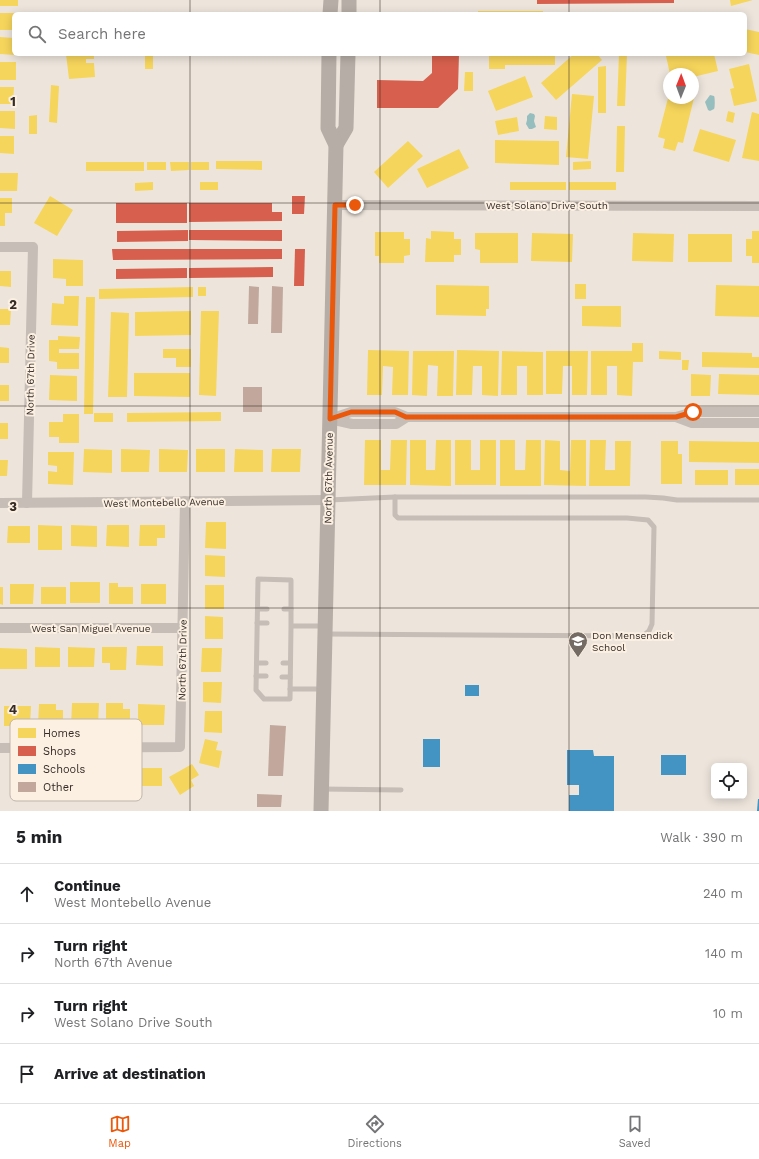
<!DOCTYPE html>
<meta charset="utf-8">
<style>
body{margin:0;font-family:"Work Sans",sans-serif;background:#f6f6f6;color:#202124}
.controls{position:absolute;right:12px;bottom:12px;display:grid;overflow:hidden;border-radius:6px;box-shadow:0 2px 10px #0003}
.controls button{width:36px;height:36px;display:grid;place-items:center;padding:0;border:0;border-bottom:1px solid #e0e0e0;background:#fff;color:#202124;font:20px sans-serif}
.compass{position:absolute;left:663px;top:68px;width:36px;height:36px;border-radius:50%;background:#fff;box-shadow:0 2px 10px #0003;rotate:1deg}
.stop{position:absolute;width:12px;height:12px;margin:-9px;border:3px solid #ea580c;border-radius:50%;background:#fff}
.stop.end{background:#ea580c;border-color:#fff;box-shadow:0 1px 4px #0008}
.list{margin:0;padding:0;list-style:none}
h2{display:flex;justify-content:space-between;align-items:center;height:52px;margin:0;padding:0 16px;font-size:17px}
h2 small{font-size:13px;font-weight:400;color:#757577}
.list li{display:grid;grid-template-columns:26px 1fr auto;gap:12px;align-items:center;box-sizing:border-box;height:60px;padding:0 16px;border-top:1px solid #e0e0e0}
.list b{display:block;font-size:15px;white-space:nowrap}
.list p{margin:0;font-size:13px;white-space:nowrap;color:#757577}
.list em{font-size:13px;font-style:normal;color:#757577}
.icon{flex:none;width:22px;height:22px;fill:none;stroke:currentColor;stroke-width:2;stroke-linecap:round;stroke-linejoin:round}
.map{position:relative;flex:none;width:759px;height:811px;overflow:hidden}
.search{position:absolute;background:#fff;box-shadow:0 2px 10px #0003;left:12px;right:12px;top:12px;height:44px;display:flex;align-items:center;gap:10px;box-sizing:border-box;padding:0 14px;border-radius:6px;color:#757577;font-size:15px}
.sheet{height:292px;background:#fff}
nav{display:flex;justify-content:space-around;align-items:center;box-sizing:border-box;height:56px;border-top:1px solid #e0e0e0;background:#fff;font-size:11px;color:#757577}
nav a{display:grid;justify-items:center;gap:2px}
nav .on{color:#ea580c}
.map>svg:first-child{display:block}
.water{fill:#97bebf}
.homes{fill:#f6d55c}
.shops{fill:#d6604d}
.schools{fill:#4393c3}
.building{fill:#c2a89c}
.lines{fill:none;stroke-linecap:round;stroke-linejoin:round}
.service{stroke:#c5bdb6;stroke-width:5}
.minor{stroke:#c5bdb6;stroke-width:10}
.secondary{stroke:#b6ada6;stroke-width:15}
.route{stroke:#ea580c;stroke-width:5}
.grid{fill:none;stroke:#352a25;stroke-width:1;stroke-opacity:0.55}
.labels{text-anchor:middle;stroke-width:4;stroke-linejoin:round;paint-order:stroke}
.street-label{font-size:10px;fill:#352a25;stroke:#fbf0e2}
.poi-label{font-size:10px;fill:#352a25;stroke:#fbf0e2;text-anchor:start}
.key{fill:#fbf0e2;stroke:#c0b5a9;stroke-width:1}
.key-label{font-size:11px;fill:#352a25}
.grid-label{font-size:13px;text-anchor:middle;font-weight:bold;fill:#352a25;stroke:#fbf0e2;stroke-width:4;stroke-linejoin:round;paint-order:stroke}
</style>
<div class="map">
<svg width="759" height="811" viewBox="0 0 759 811">
<rect width="100%" height="100%" fill="#ede5dc"/>
<!-- water -->
<g class="water">
<path d="M710,95L714,96C715,97 715,108 714,109L710,111L708,110L705,102Z"/>
<path d="M530,113L534,114L535,116L534,121L536,127L532,129H529L526,124L527,120V116Z"/>
</g>
<!-- homes -->
<g class="homes">
<rect x="0" y="0" width="18" height="6"/>
<path d="M730,0H753L731,6Z"/>
<rect x="478" y="11" width="65" height="3"/>
<rect x="563" y="12" width="56" height="2"/>
<path d="M0,13H14L13,30H0Z"/>
<path d="M745,29L759,32V55L745,52Z"/>
<path d="M0,37L14,38V55L0,54Z"/>
<path d="M66,54H94V59H86V63H94L95,77L69,79Z"/>
<rect x="145" y="54" width="8" height="15"/>
<rect x="171" y="54" width="14" height="2"/>
<path d="M489,54H555V65H505V69H489Z"/>
<path d="M574,54H597L602,60L556,100L541,83Z"/>
<path d="M619,54H627L625,106H617Z"/>
<path d="M674,54H714L718,71L693,77V74H670L666,56Z"/>
<rect x="0" y="62" width="16" height="18"/>
<path d="M749,64L757,101L734,106L730,89L734,88L729,69Z"/>
<path d="M606,66V113H598V67Z"/>
<path d="M465,72H473V91H464Z"/>
<path d="M525,76L533,97L496,111L488,91Z"/>
<path d="M51,85L59,86L57,123L49,122Z"/>
<path d="M0,87H14L13,104H0Z"/>
<path d="M572,94L594,96L588,159L566,157Z"/>
<path d="M668,98H694L683,143L678,142L675,151L663,148L665,139L658,137Z"/>
<path d="M0,111H15V129L0,128Z"/>
<path d="M728,111L735,113L733,123L726,121Z"/>
<path d="M752,112L759,114V161L742,158Z"/>
<path d="M37,115V134H29V116Z"/>
<path d="M545,116L557,117V130L544,129Z"/>
<path d="M517,117L519,131L498,135L495,121Z"/>
<path d="M617,126H625L624,172H616Z"/>
<path d="M700,129L736,140L729,162L693,151Z"/>
<path d="M0,136H14V154L0,153Z"/>
<path d="M495,140L559,141V165L495,163Z"/>
<path d="M408,141L423,156L388,188L374,172Z"/>
<path d="M459,149L469,168L427,188L417,169Z"/>
<path d="M216,161H262V170L216,169Z"/>
<path d="M591,161V169L573,170V162Z"/>
<rect x="86" y="162" width="58" height="9"/>
<rect x="147" y="162" width="19" height="8"/>
<path d="M170,162H189V170L171,171Z"/>
<rect x="191" y="162" width="18" height="8"/>
<path d="M0,173H18L17,191H0Z"/>
<path d="M153,182V190L135,191V183Z"/>
<rect x="200" y="182" width="18" height="8"/>
<rect x="510" y="182" width="56" height="8"/>
<rect x="569" y="182" width="47" height="8"/>
<path d="M50,196L73,210L57,236L34,223Z"/>
<path d="M0,198H12V213H5V226H0Z"/>
<path d="M431,231L454,232V239H461V255H454V262H425L426,238L431,239Z"/>
<path d="M752,231H759V263H752V256H746V239H752Z"/>
<path d="M375,232H404V239H410V255L404,256V263H379V256H375Z"/>
<path d="M475,233H518V263H480V250L475,249Z"/>
<path d="M532,233L573,234L572,262L531,261Z"/>
<path d="M633,233L674,234L673,262L632,261Z"/>
<rect x="688" y="234" width="44" height="28"/>
<path d="M53,259L83,260V286H66V279L53,278Z"/>
<path d="M0,271H11V287L0,286Z"/>
<rect x="575" y="284" width="11" height="15"/>
<path d="M436,285L489,286V309H486V316L436,315Z"/>
<path d="M716,285L759,286V317L715,316Z"/>
<path d="M193,287V297L99,299V289Z"/>
<rect x="198" y="287" width="8" height="9"/>
<path d="M64,296H79L78,326L51,325L52,303L64,304Z"/>
<path d="M86,297H95L93,414H84Z"/>
<path d="M582,306H621V327L582,326Z"/>
<path d="M0,309H11L10,325H0Z"/>
<path d="M191,311V335L135,336V312Z"/>
<path d="M201,311H219L216,396L199,395Z"/>
<path d="M111,312L129,313L127,397H108Z"/>
<path d="M58,336L80,337L79,349H59V353H79V369H57V362L49,361V340H58Z"/>
<path d="M632,343H643V362H633L632,396L617,395V366H607V395H591V351H632Z"/>
<path d="M0,347L9,348V363H0Z"/>
<path d="M163,349H191V367H176V358H163Z"/>
<path d="M368,350L409,351L408,395H392L393,367L383,366L382,395H367Z"/>
<path d="M457,350L499,351L498,396L482,395V366H473L472,395H456Z"/>
<path d="M413,351H454L453,396H437L438,366L428,365L427,396L412,395Z"/>
<path d="M502,351L543,352V395H527V366H517V395H501Z"/>
<path d="M546,351H588L587,395H572V366H563L562,394H546Z"/>
<path d="M659,351L681,352V360L659,359Z"/>
<path d="M702,352L752,353V357H759V368L702,367Z"/>
<path d="M682,360H689L688,370H682Z"/>
<path d="M134,373H190V397L134,396Z"/>
<path d="M691,374L711,375L710,396H691Z"/>
<path d="M719,374L759,375V395L718,394Z"/>
<path d="M50,375L77,376V401L49,400Z"/>
<rect x="0" y="385" width="9" height="16"/>
<path d="M221,412V421L127,422V413Z"/>
<rect x="94" y="413" width="19" height="9"/>
<path d="M63,414H79V443H59V437H49V422H63Z"/>
<rect x="0" y="423" width="8" height="16"/>
<path d="M365,440H381V470H390L391,440H407L406,485H364Z"/>
<path d="M410,440H426V470H435L436,440H451V486L410,485Z"/>
<path d="M455,440H471V470H480V440H496V485H455Z"/>
<path d="M500,440H515V470H525L526,440H541V486H500Z"/>
<path d="M545,440L560,441V470L570,471L571,440H586V486L544,485Z"/>
<path d="M590,440H606L605,470H615V441H631L630,486H589Z"/>
<path d="M661,441H678V454H682V484H661Z"/>
<path d="M689,441L759,442V463L689,462Z"/>
<path d="M84,449L112,450V473L83,472Z"/>
<path d="M121,449L150,450L149,472H121Z"/>
<path d="M159,449L188,450L187,472H159Z"/>
<rect x="196" y="449" width="29" height="23"/>
<path d="M235,449L263,450V472H234Z"/>
<path d="M272,449H301L300,472H271Z"/>
<path d="M48,452H74L73,485L48,484V471L57,472V466L48,465Z"/>
<path d="M0,460H8L7,476H0Z"/>
<rect x="735" y="469" width="24" height="16"/>
<rect x="695" y="470" width="33" height="15"/>
<path d="M206,522H226V549L205,548Z"/>
<path d="M38,525L62,526V550H38Z"/>
<path d="M71,525L97,526V547L71,546Z"/>
<path d="M107,525H129V547L106,546Z"/>
<path d="M140,525H165V538H157V546H139Z"/>
<path d="M8,526H30V543H7Z"/>
<path d="M205,555L225,556V577L205,576Z"/>
<rect x="70" y="582" width="30" height="21"/>
<path d="M109,583H118V587H133V604H109Z"/>
<path d="M10,584H34L33,604H10Z"/>
<rect x="141" y="584" width="25" height="20"/>
<rect x="205" y="585" width="19" height="24"/>
<path d="M0,587H3V605L0,604Z"/>
<rect x="41" y="587" width="25" height="17"/>
<path d="M205,616L223,617V639H205Z"/>
<path d="M137,646H163V666L136,665Z"/>
<path d="M35,647L60,648V667H35Z"/>
<path d="M68,647L95,648L94,667H68Z"/>
<path d="M102,647H127L126,670H110V663H102Z"/>
<path d="M0,648L27,649V669H0Z"/>
<path d="M202,648H222L221,672H201Z"/>
<path d="M203,682H222L221,703L203,702Z"/>
<path d="M72,703H99L98,726H71Z"/>
<path d="M106,703H123V709H130V726L106,725Z"/>
<path d="M39,704H56V710H63V726H38Z"/>
<path d="M138,704L165,705L164,725H138Z"/>
<path d="M4,706H31L30,726H4Z"/>
<path d="M205,711H222V733L204,732Z"/>
<path d="M205,739L218,742L216,750L222,751L219,768L199,763Z"/>
<path d="M192,764L199,775L191,780L194,786L180,795L169,777Z"/>
<rect x="140" y="768" width="22" height="18"/>
</g>
<!-- shops -->
<g class="shops">
<path d="M537,0H674V3L537,4Z"/>
<path d="M432,54H459L458,89L438,108H377V80L423,81L432,73Z"/>
<path d="M292,196H305L304,214H292Z"/>
<rect x="116" y="203" width="71" height="20"/>
<path d="M189,203H272V212H282V221L189,222Z"/>
<path d="M188,230V241L117,242V231Z"/>
<path d="M189,230H282V241L189,240Z"/>
<path d="M112,249H282V259L113,260Z"/>
<path d="M295,249H305L304,286H294Z"/>
<path d="M273,267V277L189,278V268Z"/>
<path d="M187,268V278L116,279V269Z"/>
</g>
<!-- schools -->
<g class="schools">
<rect x="465" y="685" width="14" height="11"/>
<rect x="423" y="739" width="17" height="28"/>
<path d="M567,750H593L594,756H614V811H569V795H579V785H567Z"/>
<rect x="661" y="755" width="25" height="20"/>
<path d="M758,799H759V811H757Z"/>
</g>
<!-- building -->
<g class="building">
<path d="M249,286L259,287L258,324H248Z"/>
<path d="M272,286L283,287L282,333H271Z"/>
<rect x="243" y="387" width="19" height="25"/>
<path d="M270,725L286,726L283,776H268Z"/>
<path d="M257,794L282,795L281,807H257Z"/>
</g>
<g class="lines">
<!-- service -->
<g class="service">
<path d="M329,500L395,497H646L663,498L677,500H759"/>
<path d="M258,609H267"/>
<path d="M284,609H291"/>
<path d="M257,623H267"/>
<path d="M291,626L290,699H264L256,690L258,579L291,580V626H324"/>
<path d="M326,634L643,636L649,631L652,624L654,527L648,520L627,518H398L395,515V497"/>
<path d="M257,663H266"/>
<path d="M283,663H290"/>
<path d="M256,676H266"/>
<path d="M282,677H290"/>
<path d="M290,689H323"/>
<path d="M322,789L401,790"/>
</g>
<!-- minor -->
<g class="minor">
<path d="M335,205L759,206"/>
<path d="M0,247H33L27,503"/>
<path d="M676,417L692,423H759"/>
<path d="M330,419L351,412H395L407,417H676L693,412H759"/>
<path d="M330,419L352,424H396L407,417"/>
<path d="M0,503L328,500"/>
<path d="M0,628H182"/>
<path d="M0,748L180,747L185,501"/>
</g>
<!-- secondary -->
<g class="secondary">
<path d="M330,14L331,0"/>
<path d="M349,14V0"/>
<path d="M336,145L346,128L348,54"/>
<path d="M321,811L336,145L328,128L329,54"/>
</g>
</g>
<g class="lines">
<!-- route -->
<path class="route" d="M355,205H335L330,419L351,412H395L406,417H676L693,412"/>
</g>
<!-- grid -->
<path class="grid" d="M190,0V14M380,0V14M569,0V14M190,54V811M380,54V811M569,54V811M0,203H759M0,406H759M0,608H759"/>
<!-- icons -->
<defs>
<symbol id="school-pin" viewBox="-11 -11 22 30"><path d="M0 17L-7.5 6A9.5 9.5 0 1 1 7.5 6Z" fill="#756b65" stroke="#fbf0e2"/><path d="M0-5L7-2L0 1L-7-2ZM-4 1L0 2.5L4 1V4Q0 6-4 4Z" fill="#fff"/></symbol>
</defs>
<g fill-rule="evenodd">
<use href="#school-pin" x="567" y="630" width="22" height="30"/>
</g>
<g class="labels">
<!-- street labels -->
<g class="street-label">
<text x="547" y="209">West Solano Drive South</text>
<text transform="translate(30 375) rotate(-89)" y="4">North 67th Drive</text>
<text transform="translate(328 478) rotate(-89)" y="4">North 67th Avenue</text>
<text transform="translate(164 502) rotate(-1)" y="4">West Montebello Avenue</text>
<text x="91" y="632">West San Miguel Avenue</text>
<text transform="translate(182 660) rotate(-89)" y="4">North 67th Drive</text>
</g>
<!-- poi labels -->
<g class="poi-label">
<text x="592" y="639">Don Mensendick<tspan x="592" dy="12">School</tspan></text>
</g>
</g>
<!-- legend -->
<rect x="10" y="719" width="132" height="82" rx="6" class="key"/>
<rect x="18" y="728" width="18" height="10" fill="#f6d55c"/>
<rect x="18" y="746" width="18" height="10" fill="#d6604d"/>
<rect x="18" y="764" width="18" height="10" fill="#4393c3"/>
<rect x="18" y="782" width="18" height="10" fill="#c2a89c"/>
<g class="key-label">
<text x="43" y="737">Homes</text>
<text x="43" y="755">Shops</text>
<text x="43" y="773">Schools</text>
<text x="43" y="791">Other</text>
</g>
<g class="grid-label">
<text x="13" y="106">1</text>
<text x="13" y="309">2</text>
<text x="13" y="511">3</text>
<text x="13" y="714">4</text>
</g>
</svg>
<div class="controls">
<button><svg class="icon" aria-label="locate" viewBox="0 0 24 24"><circle cx="12" cy="12" r="6"/><path d="M12 2v4M12 18v4M2 12h4M18 12h4"/></svg></button>
</div>
<svg class="compass" viewBox="-18 -18 36 36"><path d="M0-13l5 13h-10z" fill="#e53935"/><path d="M0 13l5-13h-10z" fill="#757577"/></svg>
<div class="stop" style="left:693px;top:412px"></div>
<div class="stop end" style="left:355px;top:205px"></div>
<div class="search"><svg class="icon" aria-label="search" viewBox="0 0 24 24"><circle cx="10" cy="10" r="6"/><path d="M15 15l6 6"/></svg>Search here</div>
</div>
<section class="sheet">
<h2>5 min<small>Walk · 390 m</small></h2>
<ul class="list">
<li><svg class="icon" aria-label="ahead" viewBox="0 0 24 24"><path d="M12 20V5M6 11l6-6 6 6"/></svg><div><b>Continue</b><p>West Montebello Avenue</p></div><em>240 m</em></li>
<li><svg class="icon" aria-label="right" viewBox="0 0 24 24"><path d="M7 20v-9h11M14 6l5 5-5 5"/></svg><div><b>Turn right</b><p>North 67th Avenue</p></div><em>140 m</em></li>
<li><svg class="icon" aria-label="right" viewBox="0 0 24 24"><path d="M7 20v-9h11M14 6l5 5-5 5"/></svg><div><b>Turn right</b><p>West Solano Drive South</p></div><em>10 m</em></li>
<li><svg class="icon" aria-label="arrive" viewBox="0 0 24 24"><path d="M6 21V4h12l-3 4 3 4H6"/></svg><div><b>Arrive at destination</b></div></li>
</ul>
</section>
<nav>
<a class="on"><svg class="icon" aria-label="map" viewBox="0 0 24 24"><path d="M3 6l6-2 6 2 6-2v14l-6 2-6-2-6 2zM9 4v14M15 6v14"/></svg>Map</a>
<a><svg class="icon" aria-label="directions" viewBox="0 0 24 24"><path d="M12 3l9 9-9 9-9-9zM9 14v-3h6M13 9l2 2-2 2"/></svg>Directions</a>
<a><svg class="icon" aria-label="saved" viewBox="0 0 24 24"><path d="M7 4h10v16l-5-4-5 4z"/></svg>Saved</a>
</nav>
